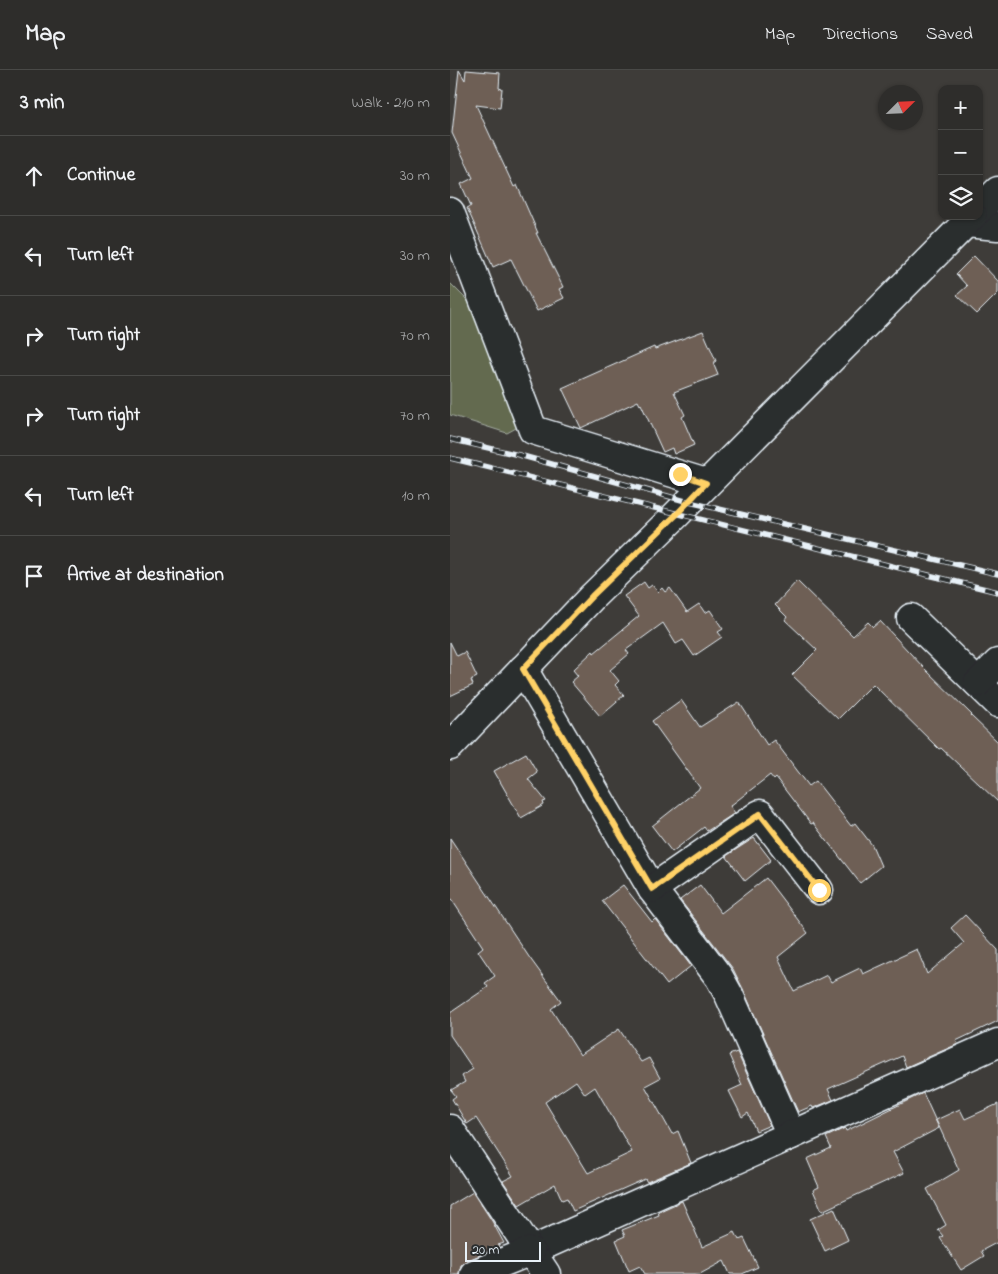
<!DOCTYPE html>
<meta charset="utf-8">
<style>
body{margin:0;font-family:"Indie Flower",sans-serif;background:#363533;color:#f1f3f6}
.controls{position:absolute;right:15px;top:15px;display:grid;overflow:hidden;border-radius:10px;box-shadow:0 1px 4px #0004}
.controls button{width:45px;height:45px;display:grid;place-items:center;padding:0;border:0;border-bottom:1px solid #494947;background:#2e2d2b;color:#f1f3f6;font:25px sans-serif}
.compass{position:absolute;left:428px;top:15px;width:45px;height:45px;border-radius:50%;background:#2e2d2b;box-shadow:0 1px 4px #0004;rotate:66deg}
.scale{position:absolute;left:15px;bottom:12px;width:76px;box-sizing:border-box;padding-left:5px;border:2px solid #e8f1f8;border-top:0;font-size:14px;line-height:18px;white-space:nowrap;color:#e8f1f8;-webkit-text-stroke:4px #2a2d2e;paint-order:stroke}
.stop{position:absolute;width:15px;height:15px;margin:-11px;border:4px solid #ffd166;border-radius:50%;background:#fff}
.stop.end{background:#ffd166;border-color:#fff;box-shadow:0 1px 5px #0008}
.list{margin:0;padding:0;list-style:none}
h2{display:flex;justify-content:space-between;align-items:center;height:65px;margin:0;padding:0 20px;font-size:21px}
h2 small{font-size:16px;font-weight:400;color:#a7a8a9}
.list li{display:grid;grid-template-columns:32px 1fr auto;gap:15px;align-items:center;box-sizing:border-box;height:80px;padding:0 20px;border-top:1px solid #494947}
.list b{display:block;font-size:19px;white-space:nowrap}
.list em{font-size:16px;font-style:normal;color:#a7a8a9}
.icon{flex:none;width:28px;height:28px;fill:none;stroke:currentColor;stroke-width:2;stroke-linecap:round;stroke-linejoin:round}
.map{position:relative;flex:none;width:548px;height:1204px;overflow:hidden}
header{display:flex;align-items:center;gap:30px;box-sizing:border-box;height:70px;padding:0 25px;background:#2e2d2b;border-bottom:1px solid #494947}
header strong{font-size:24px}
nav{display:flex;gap:28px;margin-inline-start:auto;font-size:18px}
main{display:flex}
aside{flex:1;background:#2e2d2b}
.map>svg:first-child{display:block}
.green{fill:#636a4f;stroke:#a6aea4}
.building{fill:#6e5f54;stroke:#e8f1f8;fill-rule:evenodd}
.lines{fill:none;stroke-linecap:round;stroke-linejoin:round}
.street-casing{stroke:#e8f1f8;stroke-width:31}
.secondary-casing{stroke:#e8f1f8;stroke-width:31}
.street{stroke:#2a2d2e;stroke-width:28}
.secondary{stroke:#2a2d2e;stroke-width:28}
.rail-casing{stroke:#e8f1f8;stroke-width:5.5}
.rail{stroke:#2a2d2e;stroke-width:4;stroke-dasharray:11;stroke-linecap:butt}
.route{stroke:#ffd166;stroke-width:6}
</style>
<header>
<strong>Map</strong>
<nav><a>Map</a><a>Directions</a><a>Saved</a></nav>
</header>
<main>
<aside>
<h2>3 min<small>Walk · 210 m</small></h2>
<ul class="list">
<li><svg class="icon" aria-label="ahead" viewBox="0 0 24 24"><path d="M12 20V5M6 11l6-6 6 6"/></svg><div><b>Continue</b></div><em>30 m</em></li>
<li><svg class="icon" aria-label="left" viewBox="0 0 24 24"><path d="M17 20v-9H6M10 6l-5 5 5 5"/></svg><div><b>Turn left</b></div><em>30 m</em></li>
<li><svg class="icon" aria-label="right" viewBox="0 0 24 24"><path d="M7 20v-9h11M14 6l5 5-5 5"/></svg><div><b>Turn right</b></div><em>70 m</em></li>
<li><svg class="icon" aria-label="right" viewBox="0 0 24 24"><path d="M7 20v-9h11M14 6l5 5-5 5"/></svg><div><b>Turn right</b></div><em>70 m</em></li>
<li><svg class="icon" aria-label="left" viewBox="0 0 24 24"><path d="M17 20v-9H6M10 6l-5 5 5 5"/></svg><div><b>Turn left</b></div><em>10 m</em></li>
<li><svg class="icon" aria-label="arrive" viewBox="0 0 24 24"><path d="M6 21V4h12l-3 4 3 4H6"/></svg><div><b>Arrive at destination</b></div></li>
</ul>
</aside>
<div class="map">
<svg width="548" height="1204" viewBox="0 0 548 1204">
<rect width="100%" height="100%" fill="#3e3c39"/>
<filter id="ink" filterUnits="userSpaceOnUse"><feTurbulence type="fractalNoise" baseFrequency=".02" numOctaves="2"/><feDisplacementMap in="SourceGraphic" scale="10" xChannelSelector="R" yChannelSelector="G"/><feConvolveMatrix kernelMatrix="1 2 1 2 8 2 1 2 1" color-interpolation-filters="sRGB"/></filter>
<g filter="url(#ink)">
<!-- green -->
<path class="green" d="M0,213L20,233L33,261L68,357L57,363L0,345Z"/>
<!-- building -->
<g class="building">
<path d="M9,0L15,10L16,0L50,3L49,18L52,19L50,38L26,35L64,117L67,115L88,163H86L113,217L109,219L114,228L87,241L61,189L43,197L17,138L21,136L11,114L23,108L2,63Z"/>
<path d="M524,186L548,211V223L527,244L507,225L517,216L506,204Z"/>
<path d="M253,261L266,291L263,293L268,305L224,322L235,345L232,347L244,375L224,384L222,378L213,382L191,334L190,335L188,331L131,358L112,318L204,277L205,279Z"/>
<path d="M347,511L403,566L418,552L423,557L430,551L474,598L522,645L521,646L548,672V732L491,678L489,679L423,614L388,649L342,605L367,580L335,550L337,547L325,535Z"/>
<path d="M194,512L198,518L202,515L208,522L212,518L215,522L220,518L237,542L249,534L255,543L260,540L273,559L268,562L272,567L244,586L233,570L226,574L213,553L176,580L179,584L160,600L169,611L165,615L174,625L150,646L121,612L128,606L123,600L143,581L144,583L189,546L174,526Z"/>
<path d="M0,572L7,586L15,582L27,607L21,610L23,615L0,626Z"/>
<path d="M231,630L250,657L289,632L317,675L324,670L359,716L366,711L401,756L405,753L422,775L431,796L410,813L363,753L361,754L326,708L324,710L320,705L280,736L285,743L257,761L254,757L222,782L202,756L250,718L202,651Z"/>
<path d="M76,683L87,702L78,709L96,731L93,732L94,735L71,748L44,701Z"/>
<path d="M0,768L79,887L111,931L101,939L130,985L169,959L191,992L199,988L210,1008L195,1016L222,1064L228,1061L241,1093L197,1112L195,1109L123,1141L117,1128L112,1130L105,1114L69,1135L53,1111L63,1106L26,1048L17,1054L2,1029L6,1026L1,1020L15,1012L12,1006L23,999L0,965V943L38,917L35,913L45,906L28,881L33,877L0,827ZM126,1011L135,1024L145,1017L182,1082L138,1103L95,1032Z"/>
<path d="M304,768L321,790L295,811L276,786Z"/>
<path d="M316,808L358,863L328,887L344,921L377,905L381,912L410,898L413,904L467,879L477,904L514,873L501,858L515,845L548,880V951L506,971L508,974L456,997L452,986L378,1019L383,1030L363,1038L362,1036L348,1042L293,919L283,899L230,830L250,815L271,843Z"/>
<path d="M173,815L202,852L205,849L241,896L217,915L152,831Z"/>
<path d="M287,982L320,1055L306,1061L298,1043L292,1047L279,1021L292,1015L279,985Z"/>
<path d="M473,1023L489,1058L443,1082L454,1103L372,1141L363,1120L369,1117L357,1089L381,1078L376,1067L395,1058L396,1061Z"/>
<path d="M548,1034V1172L531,1181L534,1186L511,1200L490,1168L493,1166L488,1160L496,1155L477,1119L509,1100L486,1050L510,1039L515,1049Z"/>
<path d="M23,1122L42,1151L54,1173L48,1175L49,1177L18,1190L11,1195L9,1204H0V1136Z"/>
<path d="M232,1131L252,1177L285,1162L289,1170L294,1168L308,1197L292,1204H280L274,1191L250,1204H195L190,1196L179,1201L166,1170L175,1166L172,1160L209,1145L208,1142Z"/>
<path d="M384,1138L398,1170L375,1181L360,1149Z"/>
</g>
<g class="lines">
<defs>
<g id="street">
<path d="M0,142L83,360L256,413"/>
<path d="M516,153L548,156"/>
<path d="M461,548L548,633"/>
<path d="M73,599L202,819L269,907L279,925L341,1065"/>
<path d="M528,613L548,593"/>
<path d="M202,819L310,744L369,820"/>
<path d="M81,1181L548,973"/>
</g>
<g id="secondary">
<path d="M529,140L548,121"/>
<path d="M0,676L143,526L226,445L523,146"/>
<path d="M0,1059L96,1204"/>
<path d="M24,1204L81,1181"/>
</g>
</defs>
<!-- street casing -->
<use href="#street" class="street-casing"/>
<!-- secondary casing -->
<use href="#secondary" class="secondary-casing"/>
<!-- street -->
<use href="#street" class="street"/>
<!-- secondary -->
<use href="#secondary" class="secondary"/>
<defs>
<g id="rail">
<path d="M0,369L69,385L239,432L548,504"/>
<path d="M0,388L548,522"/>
</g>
</defs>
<!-- rail casing -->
<use href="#rail" class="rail-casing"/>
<!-- rail -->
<use href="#rail" class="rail"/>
</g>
</g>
<g class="lines" filter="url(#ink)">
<!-- route -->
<path class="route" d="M230,404L256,413L226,445L142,526L73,599L202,819L310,744L369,820"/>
</g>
</svg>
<div class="controls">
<button>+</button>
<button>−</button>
<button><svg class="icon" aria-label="layers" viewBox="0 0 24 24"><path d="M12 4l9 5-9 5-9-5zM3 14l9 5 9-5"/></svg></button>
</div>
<svg class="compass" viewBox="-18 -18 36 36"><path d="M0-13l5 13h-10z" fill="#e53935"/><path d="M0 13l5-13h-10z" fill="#a7a8a9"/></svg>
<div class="scale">20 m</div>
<div class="stop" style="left:369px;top:820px"></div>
<div class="stop end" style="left:230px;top:404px"></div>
</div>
</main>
